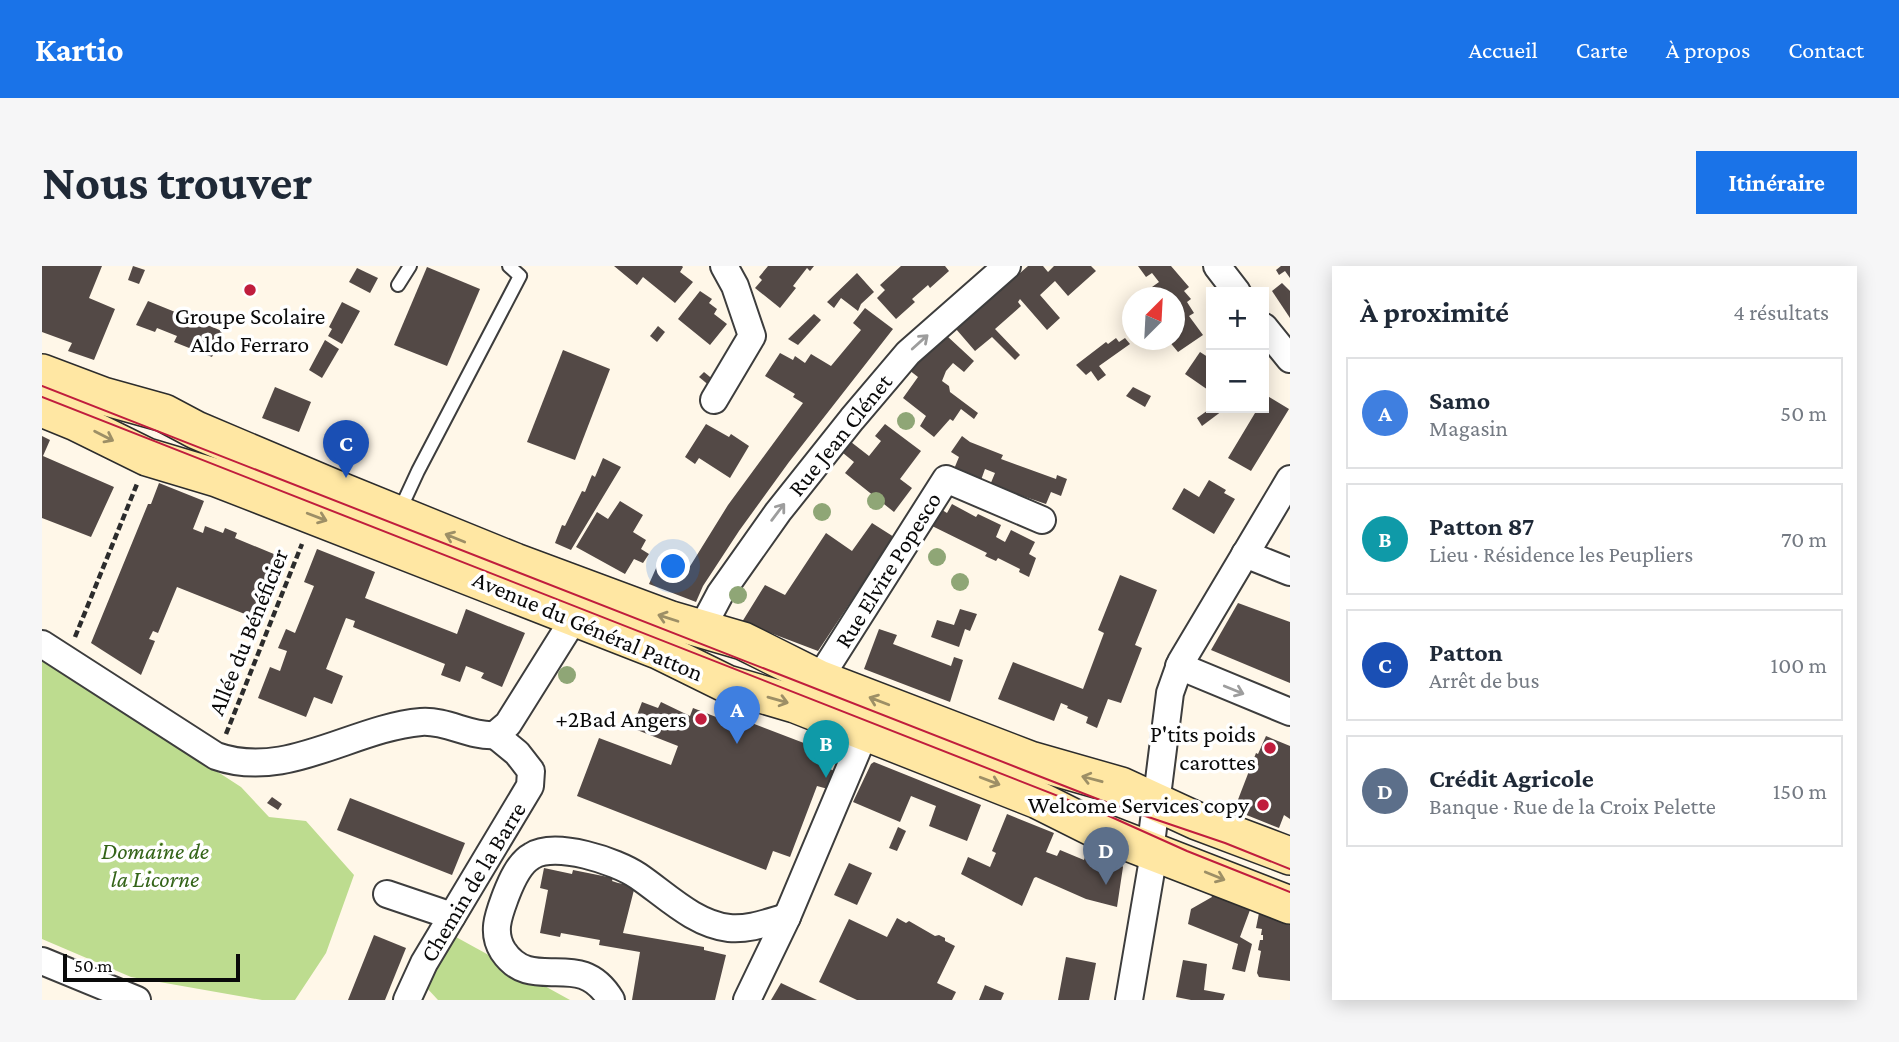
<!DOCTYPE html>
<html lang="fr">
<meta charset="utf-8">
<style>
body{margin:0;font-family:"Crimson Pro",serif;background:#f6f6f7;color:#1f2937}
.controls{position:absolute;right:21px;top:21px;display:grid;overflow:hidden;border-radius:0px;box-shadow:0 4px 18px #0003}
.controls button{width:63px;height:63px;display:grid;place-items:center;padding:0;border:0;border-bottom:2px solid #e0e1e3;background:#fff;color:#1f2937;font:35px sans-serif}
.compass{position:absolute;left:1080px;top:21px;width:63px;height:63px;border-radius:50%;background:#fff;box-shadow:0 4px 18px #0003;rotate:24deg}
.scale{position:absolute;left:21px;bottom:18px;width:177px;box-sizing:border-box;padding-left:7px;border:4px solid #0a0a0a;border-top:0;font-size:19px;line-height:24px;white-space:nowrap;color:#0a0a0a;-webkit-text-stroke:5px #fff;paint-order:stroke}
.you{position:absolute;left:632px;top:301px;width:24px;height:24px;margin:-18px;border:5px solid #fff;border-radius:50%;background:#1a73e8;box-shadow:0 0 0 10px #1a73e833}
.badge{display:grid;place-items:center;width:46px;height:46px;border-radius:50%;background:#1a73e8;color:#fff;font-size:23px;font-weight:700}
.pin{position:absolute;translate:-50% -58px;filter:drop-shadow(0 2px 4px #0008)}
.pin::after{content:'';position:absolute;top:37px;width:24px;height:21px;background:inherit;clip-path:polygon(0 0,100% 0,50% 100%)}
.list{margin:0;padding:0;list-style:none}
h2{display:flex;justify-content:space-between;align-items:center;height:91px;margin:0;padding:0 28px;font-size:30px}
h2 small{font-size:23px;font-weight:400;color:#747a83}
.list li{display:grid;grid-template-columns:46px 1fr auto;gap:21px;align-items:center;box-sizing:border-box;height:112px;margin:0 14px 14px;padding:0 14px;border:2px solid #e0e1e3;border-radius:0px}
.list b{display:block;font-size:26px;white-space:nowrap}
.list p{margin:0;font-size:23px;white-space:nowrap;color:#747a83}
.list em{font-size:23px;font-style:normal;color:#747a83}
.map{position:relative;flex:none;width:1248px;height:734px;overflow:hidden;border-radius:0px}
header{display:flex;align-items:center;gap:42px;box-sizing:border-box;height:98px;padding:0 35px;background:#1a73e8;color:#fff}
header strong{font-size:33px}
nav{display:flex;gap:38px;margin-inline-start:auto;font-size:24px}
.intro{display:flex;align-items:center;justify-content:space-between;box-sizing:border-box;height:168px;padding:0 42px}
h1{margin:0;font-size:49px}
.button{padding:18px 32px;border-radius:0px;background:#1a73e8;color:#fff;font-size:24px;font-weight:700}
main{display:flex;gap:42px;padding:0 42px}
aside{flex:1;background:#fff;border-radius:0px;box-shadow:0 4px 18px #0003}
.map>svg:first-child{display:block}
.forest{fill:#bddc8f}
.building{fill:#534946}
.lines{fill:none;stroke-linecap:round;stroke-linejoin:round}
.lane-casing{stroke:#3d3d3d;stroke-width:16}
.street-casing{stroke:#3d3d3d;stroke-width:30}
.secondary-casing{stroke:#2c2c2c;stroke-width:40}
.path{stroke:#2c2c2c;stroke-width:4.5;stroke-dasharray:7 3.5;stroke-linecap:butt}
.lane{stroke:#fff;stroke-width:12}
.street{stroke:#fff;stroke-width:26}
.secondary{stroke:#ffe7a3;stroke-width:37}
.tram{stroke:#c01d3d;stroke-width:2}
.tree{fill:#8fa676}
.oneway{stroke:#9d9d9d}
.oneway2{stroke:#9d8f66}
.poi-dot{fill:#c01d3d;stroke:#fff;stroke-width:2.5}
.labels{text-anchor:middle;stroke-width:7;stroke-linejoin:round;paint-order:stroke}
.poi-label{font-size:24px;fill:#0a0a0a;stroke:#fff;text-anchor:end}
.street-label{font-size:24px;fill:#0a0a0a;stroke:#fff}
.park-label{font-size:24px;font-style:italic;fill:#346419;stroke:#fff}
</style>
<header>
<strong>Kartio</strong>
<nav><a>Accueil</a><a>Carte</a><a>À propos</a><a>Contact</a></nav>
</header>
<div class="intro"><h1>Nous trouver</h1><a class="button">Itinéraire</a></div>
<main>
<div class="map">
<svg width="1248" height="734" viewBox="0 0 1248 734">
<rect width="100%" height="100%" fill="#fff7e8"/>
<!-- forest -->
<g class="forest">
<path d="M0,392L199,521L227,551L264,555L312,609L284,687L253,734H220L89,711L0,673Z"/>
<path d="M414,671L528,734H396L383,720Z"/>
</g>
<!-- building -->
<g class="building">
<path d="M0,0H60L47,32L73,43L52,94L26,85L30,77L0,66Z"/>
<path d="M91,0L103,4L97,18L86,14Z"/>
<path d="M572,0H640L641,1L638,6L651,16L633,37L601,11L595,19Z"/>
<path d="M726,0H772L768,5L765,2L751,20L754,22L738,42L713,22L720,14L717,11Z"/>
<path d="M859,0H903L907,5L888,22L886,19L870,33L873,36L854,53L835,32L843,24L838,19Z"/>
<path d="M986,0H1001L1006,6L1012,0H1049L1054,5L1026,30L1013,15L998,29L1018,52L1005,64L978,33L976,36L979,40L953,63L978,89L973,94L950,71L933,85L914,63Z"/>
<path d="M1096,0H1129L1147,21L1142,25L1149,33L1145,36L1152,47L1147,50L1161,69L1136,86L1126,74H1133V32H1118L1110,21L1117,16L1110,7L1104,11Z"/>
<path d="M1239,0H1248V12L1243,5L1237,9L1234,4Z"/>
<path d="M385,1L438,23L405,100L352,79Z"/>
<path d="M315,2L336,12L328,27L307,16Z"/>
<path d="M815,7L832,26L819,38L816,45L799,32L792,42L785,36Z"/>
<path d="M1240,17L1248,25V52L1230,25Z"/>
<path d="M658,25L670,33L667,37L675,43L672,48L685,58L668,79L636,53Z"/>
<path d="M106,35L180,65L170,91L132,76L135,70L115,62L113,66L94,59Z"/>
<path d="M300,36L318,45L300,78L286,70L290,63L287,61Z"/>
<path d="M823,42L851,63L747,196L697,265L661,320L654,336L607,318L615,300L642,310L686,239L761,137L751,131L753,128L723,110L738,87L751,94L753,90L763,97L769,88L789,100L819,64L811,57Z"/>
<path d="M772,48L779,54L756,79L746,73Z"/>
<path d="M616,60L623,66L615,76L608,70Z"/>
<path d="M905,70L932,95L922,106L911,97L904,105L900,115L907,120L908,126L936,147L932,153L919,143L911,155L908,153L892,171L878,160L884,150L861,132L876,111L867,104Z"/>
<path d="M1074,72L1077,76L1083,72L1088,78L1057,100L1064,109L1056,115L1049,105L1044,109L1034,99L1064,76L1066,78Z"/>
<path d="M283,74L297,83L280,112L267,104Z"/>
<path d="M521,84L568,103L533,194L485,176Z"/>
<path d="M1158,86L1169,93V126L1143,108Z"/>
<path d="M662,106L673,115L669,121L657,111Z"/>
<path d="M233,121L269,136L257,166L220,152Z"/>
<path d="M1091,121L1109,130L1103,141L1084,130Z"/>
<path d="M1224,129L1247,143L1209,205L1186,192L1216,142H1222Z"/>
<path d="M1169,142H1184L1160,160L1155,152Z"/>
<path d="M664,158L687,171L689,168L707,180L688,212L657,192L653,198L643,191Z"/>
<path d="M843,158L879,185L858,213L870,222L852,246L803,207L812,196L801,187L809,176L827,190L839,175L833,170Z"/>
<path d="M0,170L8,174L1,190L72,221L49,271L0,252Z"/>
<path d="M920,170L928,176L961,189L959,193L1014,213L1015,209L1025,213L1019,230L1009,226L1004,238L948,219L953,207L943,203L939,214L912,203L917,191L909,186Z"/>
<path d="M561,192L579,201L529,284L513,277L520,259L523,260L540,225L543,226L550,209L553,211Z"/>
<path d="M1167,214L1184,224L1182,227L1193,233L1172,268L1130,243L1142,222L1157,231Z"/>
<path d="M117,217L162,235L151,263L161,267L163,260L181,267L183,262L195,267L193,272L239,291L215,353L135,321L116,367L111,365L107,373L113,375L99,409L49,377L106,238H109Z"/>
<path d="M578,235L601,249L591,266L604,274L599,283L607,288L601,297L592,293L583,308L534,281L555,246L566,253Z"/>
<path d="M910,238L934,251L936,248L959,259L954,271L963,276L969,264L993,276L987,288L994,292L987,311L977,306L978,303L956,292L954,295L943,290L945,287L886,258L897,242L905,247Z"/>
<path d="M830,257L852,271L776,385L700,356L723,319L743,329L784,267L810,285Z"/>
<path d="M275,283L333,306L323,332L415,368L424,343L483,367L460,421L439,412L442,407L424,400L418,416L399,409L403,398L311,361L313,355L304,352L284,403L301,410L290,438L272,431L264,451L216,432L228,401L238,405L245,385L236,382L244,363L253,367L272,320L262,316Z"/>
<path d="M1078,309L1115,324L1093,379L1100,382L1079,437L1066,433L1055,462L1044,457L1046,451L1025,442L1026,440L1019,437L1012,455L956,433L971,396L1041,423L1062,367L1056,364Z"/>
<path d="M1196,337L1248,356V417L1169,384Z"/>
<path d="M918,343L935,348L928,365L923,363L917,381L889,371L895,354L912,359Z"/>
<path d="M837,363L855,369L851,378L909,400L912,391L921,394L908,436L822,403Z"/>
<path d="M600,436L616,442L619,436L648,450L651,442L687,456L689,449L788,487L782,501L793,505L786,523L775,520L748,591L731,585L724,604L535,530L557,472L629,499L636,480L590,462Z"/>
<path d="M1224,470L1248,480V553L1242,549L1237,562L1192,544L1214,487L1216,488Z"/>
<path d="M832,496L939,539L925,575L887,560L894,540L869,530L858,556L811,536L829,498Z"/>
<path d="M230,531L240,538L236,544L225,537Z"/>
<path d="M308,532L423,577L410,609L295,564Z"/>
<path d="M965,548L1012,567L1004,586L1015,590L1018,584L1042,594L1046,581L1076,593L1081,601L1075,641L1044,633L994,611L992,612L980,640L919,608L926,591L948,601L954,587L950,585Z"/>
<path d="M856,561L864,565L855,585L847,582Z"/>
<path d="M807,597L830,607L815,639L792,629Z"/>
<path d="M502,602L530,608L531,604L571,612L570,615L576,617L593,620L581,667L662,681V684L684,689L673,734H590L598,686L557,679L558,674L519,667L518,671L498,667L506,624L498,622Z"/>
<path d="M1169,629L1208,644L1198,671L1210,678L1203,706L1190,703L1196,678L1146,658L1149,643L1170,631Z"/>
<path d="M1217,647L1248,659V715L1217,711L1215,707L1219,685L1216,684L1218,674H1221V669H1219L1220,663L1214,662Z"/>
<path d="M855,652L864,657L867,655L893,670L897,669L903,672V675L913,680L895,717L914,726L910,734H815L777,716L807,653L845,671Z"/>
<path d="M332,669L364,682L343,734H306Z"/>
<path d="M1024,691L1054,697L1047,734H1016Z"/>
<path d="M1141,694L1165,698L1162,724L1183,728L1181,734H1149L1134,731Z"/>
<path d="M739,717L775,734H729Z"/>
<path d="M943,719L962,727L959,734H937Z"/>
</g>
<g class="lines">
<defs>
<g id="lane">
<path d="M356,19L368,0"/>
<path d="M357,246L376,205L478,10L467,0"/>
</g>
<g id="street">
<path d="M1175,0L1195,26"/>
<path d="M1222,61L1248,93"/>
<path d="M672,134L710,70L693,20L682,0"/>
<path d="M1203,288L1248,306"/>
<path d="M660,362L678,328L736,246L810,153L866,87L965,0"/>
<path d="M0,378L174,490C244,515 310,462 379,456C405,454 428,471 453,469L466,458L533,351"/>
<path d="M1137,400L1248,446"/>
<path d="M777,413L904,213L1000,254"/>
<path d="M345,628L410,650"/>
<path d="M0,695L95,734"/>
<path d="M365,734L382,697L488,520L489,505L475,487L453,469"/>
<path d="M569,734C537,680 491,730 461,685C449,666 457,648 464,629C469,616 477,597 490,590C513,575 574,595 596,610C624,629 652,658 687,662C707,664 727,656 745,651"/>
<path d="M705,734L745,651L823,466"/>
<path d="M1087,734L1110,599V570L1128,427L1139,396L1248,213"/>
</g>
<g id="secondary">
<path d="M0,107L61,130L122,147L154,164L303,227L473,296L629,354L701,375L777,413L988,494L1079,520L1155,555L1248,590"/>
<path d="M0,142L34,156L105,191L175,212L616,384L685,418L753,438L996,534L1060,566L1248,639"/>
</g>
</defs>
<!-- lane casing -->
<use href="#lane" class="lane-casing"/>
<!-- street casing -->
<use href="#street" class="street-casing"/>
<!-- secondary casing -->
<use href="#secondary" class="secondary-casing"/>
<!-- path -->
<g class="path">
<path d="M33,371L95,218"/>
<path d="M184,468L260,278"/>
</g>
<!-- lane -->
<use href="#lane" class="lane"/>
<!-- street -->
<use href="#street" class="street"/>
<!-- secondary -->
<use href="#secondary" class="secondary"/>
<!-- tram -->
<g class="tram">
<path d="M0,120L1071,539L1183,577L1248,603"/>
<path d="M0,131L1067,550L1145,585L1248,626"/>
</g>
</g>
<!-- trees -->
<g class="tree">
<circle cx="864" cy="155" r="9"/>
<circle cx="834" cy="235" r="9"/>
<circle cx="780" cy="246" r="9"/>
<circle cx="895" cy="291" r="9"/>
<circle cx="918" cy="316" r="9"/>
<circle cx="696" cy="329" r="9"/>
<circle cx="525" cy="409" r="9"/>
</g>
<!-- one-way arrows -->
<defs><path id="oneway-shaft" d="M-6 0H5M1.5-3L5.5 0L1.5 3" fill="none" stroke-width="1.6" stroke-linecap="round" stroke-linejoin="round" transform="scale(1.75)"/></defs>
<g class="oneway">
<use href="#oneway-shaft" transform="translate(878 76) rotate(-42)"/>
<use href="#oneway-shaft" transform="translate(736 246) rotate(-53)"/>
<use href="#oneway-shaft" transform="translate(1192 424) rotate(22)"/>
</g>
<g class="oneway2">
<use href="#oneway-shaft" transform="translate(62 170) rotate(27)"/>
<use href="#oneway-shaft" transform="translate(275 251) rotate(21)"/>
<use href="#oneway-shaft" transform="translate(413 272) rotate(-158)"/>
<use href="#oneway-shaft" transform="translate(626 352) rotate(-162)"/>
<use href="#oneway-shaft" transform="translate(736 434) rotate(16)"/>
<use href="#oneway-shaft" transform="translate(837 435) rotate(-159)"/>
<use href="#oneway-shaft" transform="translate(1050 513) rotate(-165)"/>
<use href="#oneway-shaft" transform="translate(948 515) rotate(21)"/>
<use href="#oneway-shaft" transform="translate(1173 610) rotate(22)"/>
</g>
<!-- markers -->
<g class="poi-dot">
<circle cx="208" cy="24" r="7"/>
<circle cx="659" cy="453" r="7"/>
<circle cx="1228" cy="482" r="7"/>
<circle cx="1221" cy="539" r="7"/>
</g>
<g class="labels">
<!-- poi labels -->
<g class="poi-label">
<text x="208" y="58" text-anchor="middle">Groupe Scolaire<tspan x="208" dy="28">Aldo Ferraro</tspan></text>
<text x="645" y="461">+2Bad Angers</text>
<text x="1214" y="476">P'tits poids<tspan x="1214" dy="28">carottes</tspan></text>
<text x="1207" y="547">Welcome Services copy</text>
</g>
<!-- street labels -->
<g class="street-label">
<text transform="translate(798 169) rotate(-51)" y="8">Rue Jean Clénet</text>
<text transform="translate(846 304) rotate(-58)" y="8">Rue Elvire Popesco</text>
<text transform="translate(546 360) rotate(23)" y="8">Avenue du Général Patton</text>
<text transform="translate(206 366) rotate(-68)" y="8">Allée du Bénéficier</text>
<text transform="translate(431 616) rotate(-59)" y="8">Chemin de la Barre</text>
</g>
<!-- park labels -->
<g class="park-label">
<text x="113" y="593">Domaine de<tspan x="113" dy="28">la Licorne</tspan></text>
</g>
</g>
</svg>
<div class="controls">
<button>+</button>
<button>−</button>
</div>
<svg class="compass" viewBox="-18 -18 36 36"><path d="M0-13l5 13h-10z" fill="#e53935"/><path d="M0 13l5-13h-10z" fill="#747a83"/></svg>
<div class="scale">50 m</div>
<div class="you"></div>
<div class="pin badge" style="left:695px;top:478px;background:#3f7fe0">A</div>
<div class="pin badge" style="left:784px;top:512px;background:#0f9aa8">B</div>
<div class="pin badge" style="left:304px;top:212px;background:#1a4fb4">C</div>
<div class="pin badge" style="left:1064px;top:619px;background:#5c6f8a">D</div>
</div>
<aside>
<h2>À proximité<small>4 résultats</small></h2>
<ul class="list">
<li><span class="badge" style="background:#3f7fe0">A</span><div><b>Samo</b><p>Magasin</p></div><em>50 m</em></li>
<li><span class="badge" style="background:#0f9aa8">B</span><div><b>Patton 87</b><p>Lieu · Résidence les Peupliers</p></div><em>70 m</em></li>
<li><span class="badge" style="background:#1a4fb4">C</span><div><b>Patton</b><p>Arrêt de bus</p></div><em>100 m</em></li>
<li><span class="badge" style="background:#5c6f8a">D</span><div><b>Crédit Agricole</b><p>Banque · Rue de la Croix Pelette</p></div><em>150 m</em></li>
</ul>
</aside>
</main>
